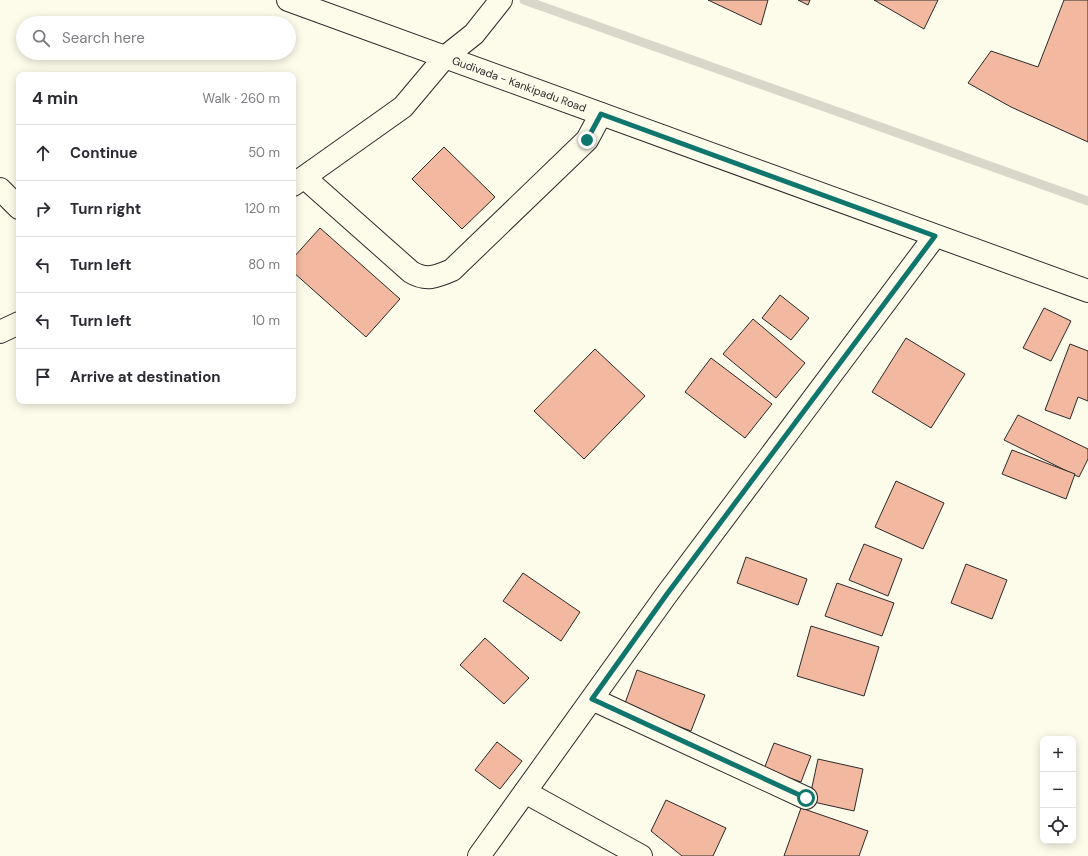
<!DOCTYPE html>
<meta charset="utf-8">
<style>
body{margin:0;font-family:"DM Sans",sans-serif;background:#f7f7f7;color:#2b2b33}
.controls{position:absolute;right:12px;bottom:12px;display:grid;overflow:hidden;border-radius:8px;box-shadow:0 2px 10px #0003}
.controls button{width:36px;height:36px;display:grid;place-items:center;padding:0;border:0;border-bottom:1px solid #e1e1e2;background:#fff;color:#2b2b33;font:20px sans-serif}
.stop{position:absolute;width:12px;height:12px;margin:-9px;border:3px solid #0f766e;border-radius:50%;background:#fff}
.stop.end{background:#0f766e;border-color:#fff;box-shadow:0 1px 4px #0008}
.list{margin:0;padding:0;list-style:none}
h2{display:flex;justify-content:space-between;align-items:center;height:52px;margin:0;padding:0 16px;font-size:17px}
h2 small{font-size:13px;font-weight:400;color:#7c7c81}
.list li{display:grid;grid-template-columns:26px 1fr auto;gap:12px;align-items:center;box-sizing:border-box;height:56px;padding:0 16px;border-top:1px solid #e1e1e2}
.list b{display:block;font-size:15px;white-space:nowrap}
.list em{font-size:13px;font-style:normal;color:#7c7c81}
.icon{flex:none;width:22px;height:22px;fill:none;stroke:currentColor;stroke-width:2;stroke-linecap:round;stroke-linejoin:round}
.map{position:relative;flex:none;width:1088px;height:856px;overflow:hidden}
.search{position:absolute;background:#fff;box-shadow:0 2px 10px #0003;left:16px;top:16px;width:280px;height:44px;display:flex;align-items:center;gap:10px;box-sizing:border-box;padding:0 14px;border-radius:22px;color:#7c7c81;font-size:15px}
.panel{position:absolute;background:#fff;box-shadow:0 2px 10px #0003;left:16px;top:72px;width:280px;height:332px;border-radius:8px}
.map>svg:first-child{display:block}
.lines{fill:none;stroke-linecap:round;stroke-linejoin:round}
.stream{stroke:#d8d7c9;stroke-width:9}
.building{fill:#f2b8a0;stroke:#2b2b2b}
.street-casing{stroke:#2b2b2b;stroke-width:24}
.primary-casing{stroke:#2b2b2b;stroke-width:24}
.street{stroke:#fdfbea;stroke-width:22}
.primary{stroke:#fdfbea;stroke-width:22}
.route{stroke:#0f766e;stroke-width:5}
.labels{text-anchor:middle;stroke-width:3;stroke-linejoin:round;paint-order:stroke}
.street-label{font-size:11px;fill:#2b2b2b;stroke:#fdfbea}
</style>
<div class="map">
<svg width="1088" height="856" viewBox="0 0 1088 856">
<rect width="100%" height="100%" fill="#fdfbea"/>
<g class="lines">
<!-- stream -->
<path class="stream" d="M524,0L1088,201"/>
</g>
<!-- building -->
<g class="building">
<path d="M708,0H768L761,25Z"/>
<path d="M798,0H810L808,5Z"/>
<path d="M874,0H938L924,29Z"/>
<path d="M1088,0V142L1011,107L968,83L991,51L1038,67L1064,0Z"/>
<path d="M444,147L495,197L462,229L412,179Z"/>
<path d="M320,228L400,299L366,337L293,272V258Z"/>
<path d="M780,295L809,318L791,340L762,318Z"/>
<path d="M1044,308L1071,321L1051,361L1023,348Z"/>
<path d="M753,319L805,363L776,398L723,354Z"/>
<path d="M906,338L965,374L931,428L872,392Z"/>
<path d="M1070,344L1088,351V401L1078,397L1070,419L1045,410Z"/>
<path d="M595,349L645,396L584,459L534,411Z"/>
<path d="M711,358L772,404L745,438L685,392Z"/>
<path d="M1018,415L1088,449V459L1079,477L1004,440Z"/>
<path d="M1012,450L1075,474L1066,499L1002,474Z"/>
<path d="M896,481L944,503L923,549L875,527Z"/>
<path d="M864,544L902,559L888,596L849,580Z"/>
<path d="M746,557L807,579L798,605L737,583Z"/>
<path d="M966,564L1007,580L992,619L951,603Z"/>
<path d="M523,573L580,612L561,641L503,601Z"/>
<path d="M837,583L894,603L882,636L825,616Z"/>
<path d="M811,626L879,647L864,696L797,676Z"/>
<path d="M485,638L529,678L504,704L460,665Z"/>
<path d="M637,670L705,695L691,731L624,706Z"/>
<path d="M497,742L522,761L500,789L475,770Z"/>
<path d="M774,743L811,756L801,782L764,769Z"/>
<path d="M818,759L863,769L854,811L809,801Z"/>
<path d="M666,800L726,828L713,856H682L651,831Z"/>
<path d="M801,808L868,831L859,856H784Z"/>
</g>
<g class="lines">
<defs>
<g id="street">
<path d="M305,178L411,272C426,281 436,277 452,270L587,140L601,114"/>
<path d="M293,185L403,107L445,57L474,34L501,0"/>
<path d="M0,189L19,208"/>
<path d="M0,332L19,323"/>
<path d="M592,699L806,798"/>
<path d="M525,792L641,856"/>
<path d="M479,856L667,594L935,236"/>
</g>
<g id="primary">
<path id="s1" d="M288,0L1088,291"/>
</g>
</defs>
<!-- street casing -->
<use href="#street" class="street-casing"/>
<!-- primary casing -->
<use href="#primary" class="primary-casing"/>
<!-- street -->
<use href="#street" class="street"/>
<!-- primary -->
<use href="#primary" class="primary"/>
</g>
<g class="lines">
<!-- route -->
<path class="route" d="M587,140L601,114L935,236L667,594L592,699L806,798"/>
</g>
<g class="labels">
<!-- street labels -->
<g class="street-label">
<text dy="4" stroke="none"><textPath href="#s1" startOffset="246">Gudivada - Kankipadu Road</textPath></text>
</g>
</g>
</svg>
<div class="controls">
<button>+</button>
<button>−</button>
<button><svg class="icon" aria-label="locate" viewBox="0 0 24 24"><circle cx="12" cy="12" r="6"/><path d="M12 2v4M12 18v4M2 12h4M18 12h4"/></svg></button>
</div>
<div class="stop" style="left:806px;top:798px"></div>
<div class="stop end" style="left:587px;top:140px"></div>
<div class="search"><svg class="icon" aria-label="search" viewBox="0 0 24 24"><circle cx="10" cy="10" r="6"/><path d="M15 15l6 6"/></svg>Search here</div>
<section class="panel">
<h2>4 min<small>Walk · 260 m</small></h2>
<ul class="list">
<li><svg class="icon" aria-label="ahead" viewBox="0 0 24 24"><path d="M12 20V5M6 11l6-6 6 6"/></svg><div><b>Continue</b></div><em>50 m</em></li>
<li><svg class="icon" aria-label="right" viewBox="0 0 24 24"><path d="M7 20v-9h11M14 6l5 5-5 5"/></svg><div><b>Turn right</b></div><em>120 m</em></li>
<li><svg class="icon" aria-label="left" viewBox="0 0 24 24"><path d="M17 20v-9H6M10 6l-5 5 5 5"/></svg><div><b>Turn left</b></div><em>80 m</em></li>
<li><svg class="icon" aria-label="left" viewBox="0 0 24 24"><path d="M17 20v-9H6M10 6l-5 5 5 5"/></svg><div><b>Turn left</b></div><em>10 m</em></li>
<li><svg class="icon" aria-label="arrive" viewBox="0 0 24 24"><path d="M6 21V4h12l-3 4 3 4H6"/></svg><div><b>Arrive at destination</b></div></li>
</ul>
</section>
</div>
